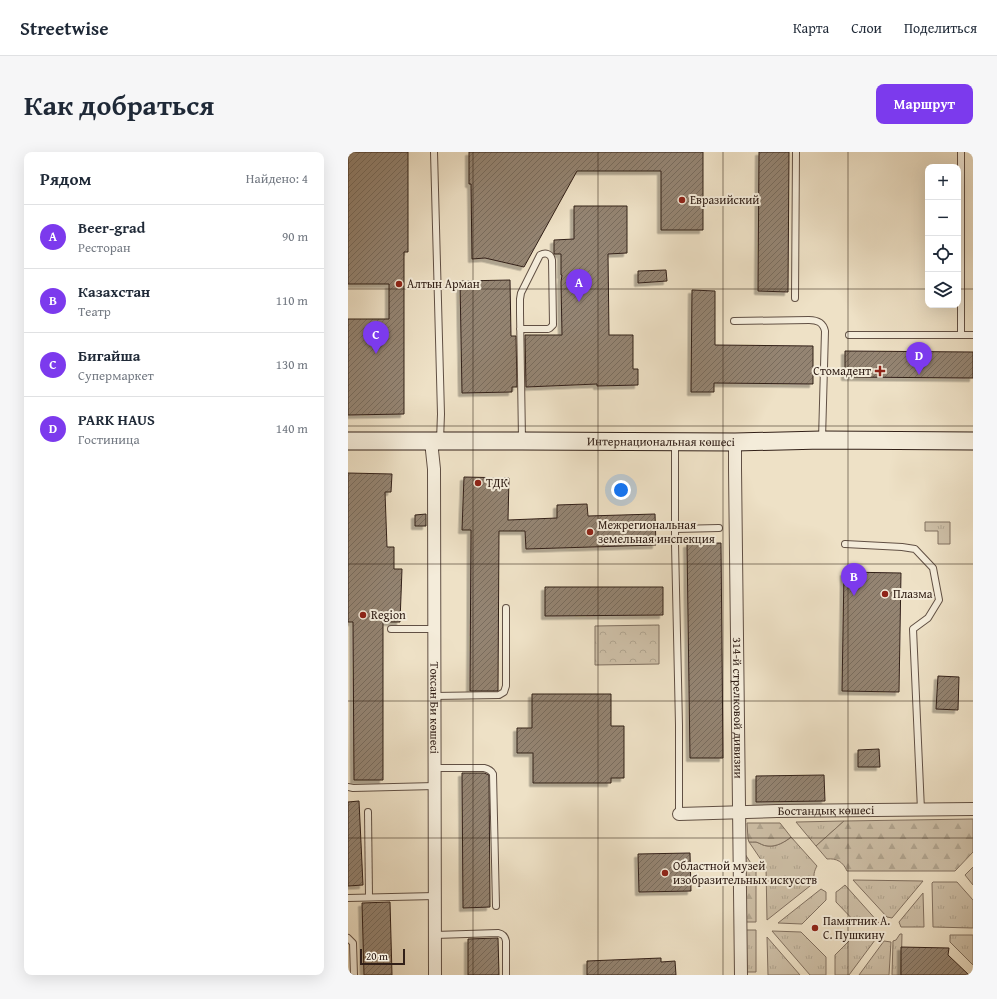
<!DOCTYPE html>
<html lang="ru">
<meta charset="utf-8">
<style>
body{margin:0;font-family:"Gentium Book Plus",serif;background:#f6f6f7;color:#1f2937}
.controls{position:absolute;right:12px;top:12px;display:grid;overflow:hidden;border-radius:8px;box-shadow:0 4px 16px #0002}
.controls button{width:36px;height:36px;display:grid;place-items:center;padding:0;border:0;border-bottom:1px solid #e0e1e3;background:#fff;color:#1f2937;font:20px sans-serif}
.scale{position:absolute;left:12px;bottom:10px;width:45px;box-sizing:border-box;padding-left:4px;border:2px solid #322018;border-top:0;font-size:11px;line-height:14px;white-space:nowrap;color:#322018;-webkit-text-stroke:3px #f4ecda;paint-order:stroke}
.you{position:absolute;left:273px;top:338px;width:14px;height:14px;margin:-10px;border:3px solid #fff;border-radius:50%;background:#1a73e8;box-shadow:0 0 0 6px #1a73e833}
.badge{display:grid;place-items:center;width:26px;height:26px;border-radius:50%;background:#7c3aed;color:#fff;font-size:13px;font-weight:700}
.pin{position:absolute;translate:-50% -33px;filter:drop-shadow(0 1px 2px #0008)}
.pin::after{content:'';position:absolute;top:21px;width:14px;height:12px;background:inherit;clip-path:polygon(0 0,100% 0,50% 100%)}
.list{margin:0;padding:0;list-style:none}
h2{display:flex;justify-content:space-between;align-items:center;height:52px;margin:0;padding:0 16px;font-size:17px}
h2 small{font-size:13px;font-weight:400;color:#747a83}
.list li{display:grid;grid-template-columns:26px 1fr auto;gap:12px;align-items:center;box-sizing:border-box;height:64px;padding:0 16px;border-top:1px solid #e0e1e3}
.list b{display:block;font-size:15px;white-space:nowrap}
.list p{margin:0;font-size:13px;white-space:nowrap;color:#747a83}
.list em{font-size:13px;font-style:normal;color:#747a83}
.icon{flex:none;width:22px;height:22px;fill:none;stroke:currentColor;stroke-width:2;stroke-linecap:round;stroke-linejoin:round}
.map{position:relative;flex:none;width:625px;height:823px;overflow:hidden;border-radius:8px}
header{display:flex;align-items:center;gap:24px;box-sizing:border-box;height:56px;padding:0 20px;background:#fff;border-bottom:1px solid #e0e1e3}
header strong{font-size:19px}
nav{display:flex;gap:22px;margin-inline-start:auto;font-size:14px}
.intro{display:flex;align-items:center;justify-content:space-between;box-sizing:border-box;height:96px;padding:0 24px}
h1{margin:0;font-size:28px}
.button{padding:10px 18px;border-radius:8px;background:#7c3aed;color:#fff;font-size:14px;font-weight:700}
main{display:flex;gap:24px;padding:0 24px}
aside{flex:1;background:#fff;border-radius:8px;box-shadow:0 4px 16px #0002}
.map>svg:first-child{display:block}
.grass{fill:url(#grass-tufts);stroke:#807060}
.forest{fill:url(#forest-firs);stroke:#807060}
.park{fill:url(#park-crowns);stroke:#807060}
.building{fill:url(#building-hatch);stroke:#322018;filter:url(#shadow)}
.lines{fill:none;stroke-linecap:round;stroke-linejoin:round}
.lane-casing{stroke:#615044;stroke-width:8}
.street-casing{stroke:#615044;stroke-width:14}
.secondary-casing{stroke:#322018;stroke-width:19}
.lane{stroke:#f4ecda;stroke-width:6}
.street{stroke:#f4ecda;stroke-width:12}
.secondary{stroke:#f4ecda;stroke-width:17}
.grid{fill:none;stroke:#322018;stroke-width:1;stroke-opacity:0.55}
.poi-dot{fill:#8f2418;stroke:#f4ecda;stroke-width:1.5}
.labels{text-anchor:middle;stroke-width:4;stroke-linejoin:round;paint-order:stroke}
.poi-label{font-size:12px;fill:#322018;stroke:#f4ecda;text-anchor:start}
.street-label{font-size:12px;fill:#322018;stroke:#f4ecda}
</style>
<header>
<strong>Streetwise</strong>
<nav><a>Карта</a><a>Слои</a><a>Поделиться</a></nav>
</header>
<div class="intro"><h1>Как добраться</h1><a class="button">Маршрут</a></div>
<main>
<aside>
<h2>Рядом<small>Найдено: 4</small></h2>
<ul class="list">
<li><span class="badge">A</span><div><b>Beer-grad</b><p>Ресторан</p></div><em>90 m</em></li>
<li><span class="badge">B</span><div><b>Казахстан</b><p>Театр</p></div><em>110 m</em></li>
<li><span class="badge">C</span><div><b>Бигайша</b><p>Супермаркет</p></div><em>130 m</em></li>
<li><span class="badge">D</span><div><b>PARK HAUS</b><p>Гостиница</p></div><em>140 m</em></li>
</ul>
</aside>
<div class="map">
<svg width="625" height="823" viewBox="0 0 625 823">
<defs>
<pattern id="grass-tufts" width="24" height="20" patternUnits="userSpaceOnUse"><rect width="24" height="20" fill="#cec0a8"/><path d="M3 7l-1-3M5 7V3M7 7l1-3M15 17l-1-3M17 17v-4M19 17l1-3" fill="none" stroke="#b1a590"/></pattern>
<pattern id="forest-firs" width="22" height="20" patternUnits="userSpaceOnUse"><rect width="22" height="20" fill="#cec0a8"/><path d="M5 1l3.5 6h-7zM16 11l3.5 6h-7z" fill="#b1a590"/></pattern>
<pattern id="park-crowns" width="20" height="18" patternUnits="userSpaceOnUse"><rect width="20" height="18" fill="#cec0a8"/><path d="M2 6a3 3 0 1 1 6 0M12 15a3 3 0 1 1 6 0" fill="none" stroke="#b1a590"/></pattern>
<pattern id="building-hatch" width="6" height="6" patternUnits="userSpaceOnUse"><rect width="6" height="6" fill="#948472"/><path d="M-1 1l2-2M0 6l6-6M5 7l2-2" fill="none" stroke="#796c5d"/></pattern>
<filter id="shadow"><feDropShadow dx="-3.5" dy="3.5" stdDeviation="0" flood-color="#0004"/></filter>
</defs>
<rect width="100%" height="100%" fill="#eee1c6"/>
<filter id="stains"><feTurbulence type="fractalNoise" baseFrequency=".005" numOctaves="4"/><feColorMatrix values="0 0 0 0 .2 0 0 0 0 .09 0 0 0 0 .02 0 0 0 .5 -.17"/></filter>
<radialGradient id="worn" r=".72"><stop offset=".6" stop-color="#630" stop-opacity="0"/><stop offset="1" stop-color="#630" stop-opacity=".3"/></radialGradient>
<!-- grass -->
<g class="grass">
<path d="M577,370H602V392H590V379H577Z"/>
<path d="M496,669L468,694L448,670Z"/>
<path d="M443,685L469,714C466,719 465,724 467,730L419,768L418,715L401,690C404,690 406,690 408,690C412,691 415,694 420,694C428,695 437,690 443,685Z"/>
<path d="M625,715V733L617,723Z"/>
<path d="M505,728L575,729L544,766L539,765Z"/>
<path d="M585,730H609L625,748V776L585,775L584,731Z"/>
<path d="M497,733L531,771L529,774H511L488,750V740L491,738Z"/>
<path d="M473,737L478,740V748L454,772L430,771Z"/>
<path d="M575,741L576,775H553L551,770Z"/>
<path d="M398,778H408V820H399Z"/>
<path d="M424,779L453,780L478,805V823H462Z"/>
<path d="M509,781L529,782L530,784L501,823H487V803Z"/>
<path d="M552,782H554L553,823H544L545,789L548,788Z"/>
<path d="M602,783H625V813L602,790Z"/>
<path d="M419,785L452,823H420Z"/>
<path d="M536,789L543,790L541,823H511Z"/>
</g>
<!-- forest -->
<g class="forest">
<path d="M625,667V700L607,719H499C495,710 489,706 479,707L468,694L496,669Z"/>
<path d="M399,671H432L443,685C437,690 428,695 420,694C415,694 412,691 408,690C406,690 403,690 401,690L400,687Z"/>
<path d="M397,702L408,719V770H398Z"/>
</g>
<!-- park -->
<path class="park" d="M311,473V512L247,513V474Z"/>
<!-- building -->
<g class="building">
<path d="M0,0H60V100H56V262L0,263V167H41V132H0Z"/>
<path d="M121,0H355V78H313V19H229L176,115L137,106L124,107L123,32H121Z"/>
<path d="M411,0H441L440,140L410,139Z"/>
<path d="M226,54H279V101L260,102L261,183H285V217H290V233L249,234V232L178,235L177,183H214L213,130L214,123H213V102H206V88L226,87Z"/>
<path d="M318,118L319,129L290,131V119Z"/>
<path d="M162,128L163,184H168L169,235H164V240L114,241L112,129Z"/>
<path d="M344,138L367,139V193L465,194V232L366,231V240H343Z"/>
<path d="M497,199L625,200V226L497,225Z"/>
<path d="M0,321L44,322L43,340H37L39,395H46V417H54L52,470H35V628H6L5,470H0Z"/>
<path d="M116,325L161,326L160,368L209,366V353L239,352L240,364L307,362L308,393L178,397L177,379H151L150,539H122L123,378H114Z"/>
<path d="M78,362V374H67V363Z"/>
<path d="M373,391L375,606H342L339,392Z"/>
<path d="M496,420L553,421L551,540L494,539Z"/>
<path d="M197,435H315V463L197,464Z"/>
<path d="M590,524L611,525L610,558L588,557Z"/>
<path d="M184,542H263V574H276V626H263V631H185V601H169V576H184Z"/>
<path d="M531,597L532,615H510V598Z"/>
<path d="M114,621H136L141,623L142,755L115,756Z"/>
<path d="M476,623L477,649L408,650V624Z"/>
<path d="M11,649L15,733L0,734V650Z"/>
<path d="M342,701L343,739L291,740L290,702Z"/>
<path d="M42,750L44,823H16L14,751Z"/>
<path d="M150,786L151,823H120V787Z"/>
<path d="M553,795L601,796L600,803L621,823H553Z"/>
<path d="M313,806V810L327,809L328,823H239V809Z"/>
</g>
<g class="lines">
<defs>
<g id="lane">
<path d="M86,0L93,262L92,288"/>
<path d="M447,146L448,0"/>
<path d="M386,169L461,168C469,168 475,170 477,179L474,287"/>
<path d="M172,177H200L202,176L205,173L204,108C203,102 198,100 192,103L173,141L172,147V161L174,287"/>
<path d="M501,183H625"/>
<path d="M613,183V0"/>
<path d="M327,291V392L331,573V662"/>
<path d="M327,377L371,376"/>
<path d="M497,392L554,395L567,397L585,416L591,448L580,466L565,477L573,658"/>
<path d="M43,477H86"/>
<path d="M86,544L151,543L156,540L158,534V456"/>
<path d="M86,616H136C140,617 143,618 145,622L148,754"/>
<path d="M0,635L5,636L87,634"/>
<path d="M20,660L21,745"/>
<path d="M0,746L87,744"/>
<path d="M87,783L150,781C155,782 157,784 158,789V823"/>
<path d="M0,786L5,791L6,823"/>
</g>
<g id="street">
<path id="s1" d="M83,289L86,317L87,823"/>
<path id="s2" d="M387,290V317L393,823"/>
<path id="s3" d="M331,662L429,659L625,657"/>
</g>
<g id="secondary">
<path id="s4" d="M0,289H174L387,290L474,288L625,289"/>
</g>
</defs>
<!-- lane casing -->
<use href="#lane" class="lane-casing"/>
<!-- street casing -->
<use href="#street" class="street-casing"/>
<!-- secondary casing -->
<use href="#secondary" class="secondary-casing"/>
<!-- lane -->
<use href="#lane" class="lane"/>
<!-- street -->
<use href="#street" class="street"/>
<!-- secondary -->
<use href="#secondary" class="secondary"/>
</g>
<!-- grid -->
<path class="grid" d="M125,0V823M250,0V823M375,0V823M500,0V823M0,137H580M610,137H625M0,274H625M0,412H625M0,549H625M0,686H625"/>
<!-- markers -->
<g class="poi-dot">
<circle cx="334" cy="48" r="4"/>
<circle cx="51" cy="132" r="4"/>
<path d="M530 213h4v4h4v4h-4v4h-4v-4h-4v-4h4z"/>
<circle cx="130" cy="331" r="4"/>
<circle cx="242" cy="380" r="4"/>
<circle cx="537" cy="442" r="4"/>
<circle cx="15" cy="463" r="4"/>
<circle cx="317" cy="721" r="4"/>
<circle cx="467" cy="776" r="4"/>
</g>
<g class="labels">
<!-- poi labels -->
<g class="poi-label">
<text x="342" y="52">Евразийский</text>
<text x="59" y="136">Алтын Арман</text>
<text x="523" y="223" text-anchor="end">Стомадент</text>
<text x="138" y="335">ТДК</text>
<text x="250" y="377">Межрегиональная<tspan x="250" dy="14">земельная инспекция</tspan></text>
<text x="545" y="446">Плазма</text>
<text x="23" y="467">Region</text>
<text x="325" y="718">Областной музей<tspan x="325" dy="14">изобразительных искусств</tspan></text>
<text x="475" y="773">Памятник А.<tspan x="475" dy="14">С. Пушкину</tspan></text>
</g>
<!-- street labels -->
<g class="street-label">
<text dy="4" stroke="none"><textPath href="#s4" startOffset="313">Интернациональная көшесі</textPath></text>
<text dy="4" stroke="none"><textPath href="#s1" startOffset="267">Токсан Би көшесі</textPath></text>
<text dy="4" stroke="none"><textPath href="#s2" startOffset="266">314-й стрелковой дивизии</textPath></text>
<text dy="4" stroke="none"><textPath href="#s3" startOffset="147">Бостандық көшесі</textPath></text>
</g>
</g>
<rect width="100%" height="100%" filter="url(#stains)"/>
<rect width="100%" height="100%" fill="url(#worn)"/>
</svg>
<div class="controls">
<button>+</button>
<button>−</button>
<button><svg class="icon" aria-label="locate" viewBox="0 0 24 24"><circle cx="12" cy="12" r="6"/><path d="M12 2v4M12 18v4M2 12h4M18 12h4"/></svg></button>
<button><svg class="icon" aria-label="layers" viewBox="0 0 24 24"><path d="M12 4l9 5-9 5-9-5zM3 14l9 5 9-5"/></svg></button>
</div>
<div class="scale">20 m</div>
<div class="you"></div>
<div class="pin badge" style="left:231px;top:150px">A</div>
<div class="pin badge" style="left:506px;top:444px">B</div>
<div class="pin badge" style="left:28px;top:202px">C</div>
<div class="pin badge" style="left:571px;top:223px">D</div>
</div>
</main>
